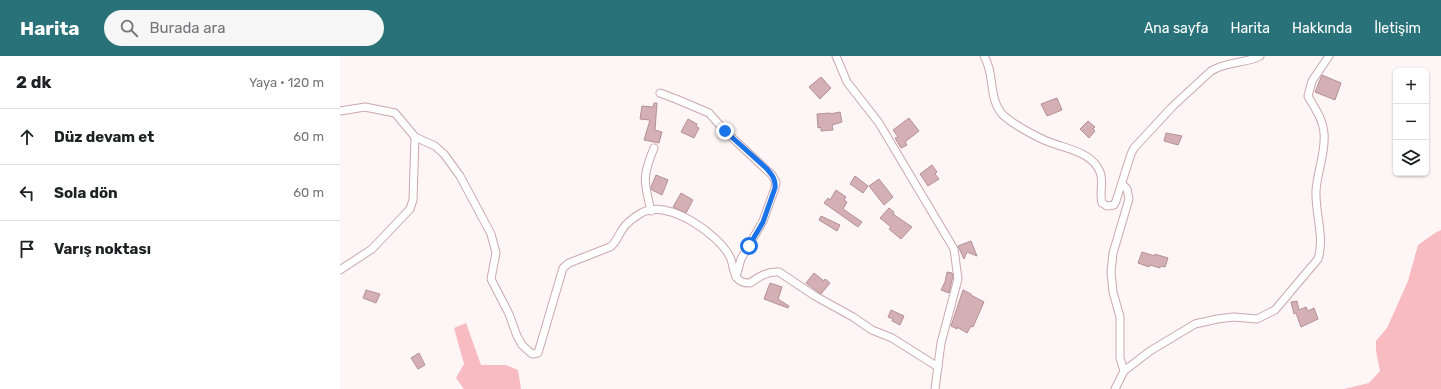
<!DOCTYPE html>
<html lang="tr">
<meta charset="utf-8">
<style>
body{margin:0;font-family:Rubik,sans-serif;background:#f6f6f6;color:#202124}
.controls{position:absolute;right:12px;top:12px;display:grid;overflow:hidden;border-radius:6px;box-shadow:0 1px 3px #0004}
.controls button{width:36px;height:36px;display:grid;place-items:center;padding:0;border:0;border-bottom:1px solid #e0e0e0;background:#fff;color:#202124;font:20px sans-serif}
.stop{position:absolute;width:12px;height:12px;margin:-9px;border:3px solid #1a73e8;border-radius:50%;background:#fff}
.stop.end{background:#1a73e8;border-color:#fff;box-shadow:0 1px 4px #0008}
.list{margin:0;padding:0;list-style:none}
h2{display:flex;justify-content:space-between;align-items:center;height:52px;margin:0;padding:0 16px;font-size:17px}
h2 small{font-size:13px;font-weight:400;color:#757577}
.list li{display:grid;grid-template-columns:26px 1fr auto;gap:12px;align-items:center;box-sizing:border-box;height:56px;padding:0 16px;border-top:1px solid #e0e0e0}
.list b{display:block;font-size:15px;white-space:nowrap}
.list em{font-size:13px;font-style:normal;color:#757577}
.icon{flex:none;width:22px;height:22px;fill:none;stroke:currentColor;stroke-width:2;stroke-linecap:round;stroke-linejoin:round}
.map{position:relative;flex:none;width:1101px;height:333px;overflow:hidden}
header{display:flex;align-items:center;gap:24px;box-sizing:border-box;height:56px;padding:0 20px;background:#297279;color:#fff}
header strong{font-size:19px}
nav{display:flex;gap:22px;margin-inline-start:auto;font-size:14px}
.search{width:280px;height:36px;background:#f6f6f6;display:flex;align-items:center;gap:10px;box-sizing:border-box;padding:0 14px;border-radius:22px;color:#757577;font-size:15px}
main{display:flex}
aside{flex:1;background:#fff}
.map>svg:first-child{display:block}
.green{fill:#f9bbc2}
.building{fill:#d4b0b4;stroke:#b49195}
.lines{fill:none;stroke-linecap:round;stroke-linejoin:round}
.street-casing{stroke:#cca8ac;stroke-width:9}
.street{stroke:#fff;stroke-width:7}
.route{stroke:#1a73e8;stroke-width:5}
</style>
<header>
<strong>Harita</strong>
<div class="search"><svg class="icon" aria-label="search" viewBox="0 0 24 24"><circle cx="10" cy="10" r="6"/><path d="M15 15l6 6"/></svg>Burada ara</div>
<nav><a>Ana sayfa</a><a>Harita</a><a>Hakkında</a><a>İletişim</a></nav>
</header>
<main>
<aside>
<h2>2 dk<small>Yaya · 120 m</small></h2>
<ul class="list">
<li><svg class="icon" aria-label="ahead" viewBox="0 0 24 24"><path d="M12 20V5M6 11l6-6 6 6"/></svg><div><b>Düz devam et</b></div><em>60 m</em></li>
<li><svg class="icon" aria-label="left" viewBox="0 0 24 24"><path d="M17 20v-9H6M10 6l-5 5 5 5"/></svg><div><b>Sola dön</b></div><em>60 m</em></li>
<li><svg class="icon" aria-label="arrive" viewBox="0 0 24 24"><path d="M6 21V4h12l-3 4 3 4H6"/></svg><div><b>Varış noktası</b></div></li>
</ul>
</aside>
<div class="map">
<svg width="1101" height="333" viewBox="0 0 1101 333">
<rect width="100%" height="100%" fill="#fdf5f6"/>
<!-- green -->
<g class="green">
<path d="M1101,174V333H1004L1029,327L1040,315L1036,295V285L1047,272L1068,225L1078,189L1095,177Z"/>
<path d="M126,267L141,309H166L178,314L181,333H124L116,322L124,308L114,272Z"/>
</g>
<!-- building -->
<g class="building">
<path d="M982,19L1001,27L995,44L975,36Z"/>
<path d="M481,21L491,32L480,43L469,31Z"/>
<path d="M717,42L722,54L707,60L701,48Z"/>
<path d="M314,47H317L315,74L322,76L319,87L304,84L310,64L300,63L302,50L313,51Z"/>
<path d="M500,56L502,66L492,69L493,74L481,75V71L478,72L477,58L490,57V58Z"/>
<path d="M569,62L579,75L565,86L567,89L561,92L555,82L558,81L553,74Z"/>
<path d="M348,63L357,68L356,70L359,72L354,82L341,76Z"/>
<path d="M748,65L755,71L753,73L755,75L749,82L740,73Z"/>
<path d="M826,77L842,80L838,89L824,85Z"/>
<path d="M592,109L597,116L595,118L599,123L588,130L580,118Z"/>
<path d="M316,119L328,124L322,139L312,134L311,131Z"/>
<path d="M515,120L528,130L523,137L510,128Z"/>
<path d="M539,123L553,141L544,149L529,130Z"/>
<path d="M496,134L506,141L504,144L507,146L503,153L522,166L518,171L484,147L488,142L490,144Z"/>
<path d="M341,137L353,144L346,157L333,151Z"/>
<path d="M549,152L554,156L553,158L572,171L561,183L549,173L551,171L540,162Z"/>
<path d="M481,160L500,169L497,175L479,164Z"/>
<path d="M631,185L637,200L627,196L624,203L618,190Z"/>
<path d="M802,196L815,200V198L828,202L825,211L820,210V212L810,209L809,211L798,207Z"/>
<path d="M607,216L612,217L613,220L609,237L601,234L605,226Z"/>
<path d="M474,217L484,225L485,223L490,227L481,238L466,227Z"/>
<path d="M430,227L442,231L438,243L449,250L448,252L424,243Z"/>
<path d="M26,234L40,238L36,247L23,242Z"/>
<path d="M623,234L631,238V239L644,246L633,271L631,270L627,277L617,271V273L611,270Z"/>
<path d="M957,245L959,254L966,251L968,255L974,252L978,263L961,271L956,257L954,258L951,246Z"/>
<path d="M551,254L564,260L560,269L552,265L553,263L548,261Z"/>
<path d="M79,297L85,309L78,313L71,302Z"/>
</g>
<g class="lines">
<defs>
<g id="street">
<path d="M496,0L507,26L539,67L614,193L618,223L601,287L595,333"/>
<path d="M644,0C655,18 648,41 662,58C671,67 696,81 709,86C727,93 752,96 760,116C764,126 759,137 762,147L767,150L774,149L776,145L791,98L794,92L833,50L871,15C888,5 904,8 920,0"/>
<path d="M320,37L336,43L369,57L385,75L432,119L436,126L435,132L423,165L401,203L396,221"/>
<path d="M0,55L25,51L55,57L75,81L95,90L104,98L120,120L151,178L156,197L151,223L169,258L177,280L182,289L192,298L198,297L223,212L229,207L270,191C276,187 278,180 282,174C286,167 296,160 303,156C330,144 378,178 390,201C393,207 393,217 397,222C400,226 405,227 410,227C419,221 427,215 439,216L475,240L513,261L532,274L552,282L598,311"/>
<path d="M782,128L787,133L789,143L773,197L771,216L773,236L780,261V302L784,315"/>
<path d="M311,155C304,126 302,120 314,92"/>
<path d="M0,214L32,193L70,153L73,144L75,81"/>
<path d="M775,333L784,315L810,295L855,268L877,263L894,261L917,263L935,254L978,203C985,181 975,158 976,135C977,116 986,96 984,77C983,63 975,53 968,40L972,25L989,0"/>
</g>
</defs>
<!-- street casing -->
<use href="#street" class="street-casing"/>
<!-- street -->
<use href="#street" class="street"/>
</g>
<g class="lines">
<!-- route -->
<path class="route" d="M385,75L426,112C432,119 436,123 435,132L423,166L409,190"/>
</g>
</svg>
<div class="controls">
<button>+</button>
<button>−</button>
<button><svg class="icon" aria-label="layers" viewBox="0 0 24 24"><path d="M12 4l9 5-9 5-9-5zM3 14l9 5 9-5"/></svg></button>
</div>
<div class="stop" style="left:409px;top:190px"></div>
<div class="stop end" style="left:385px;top:75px"></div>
</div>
</main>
